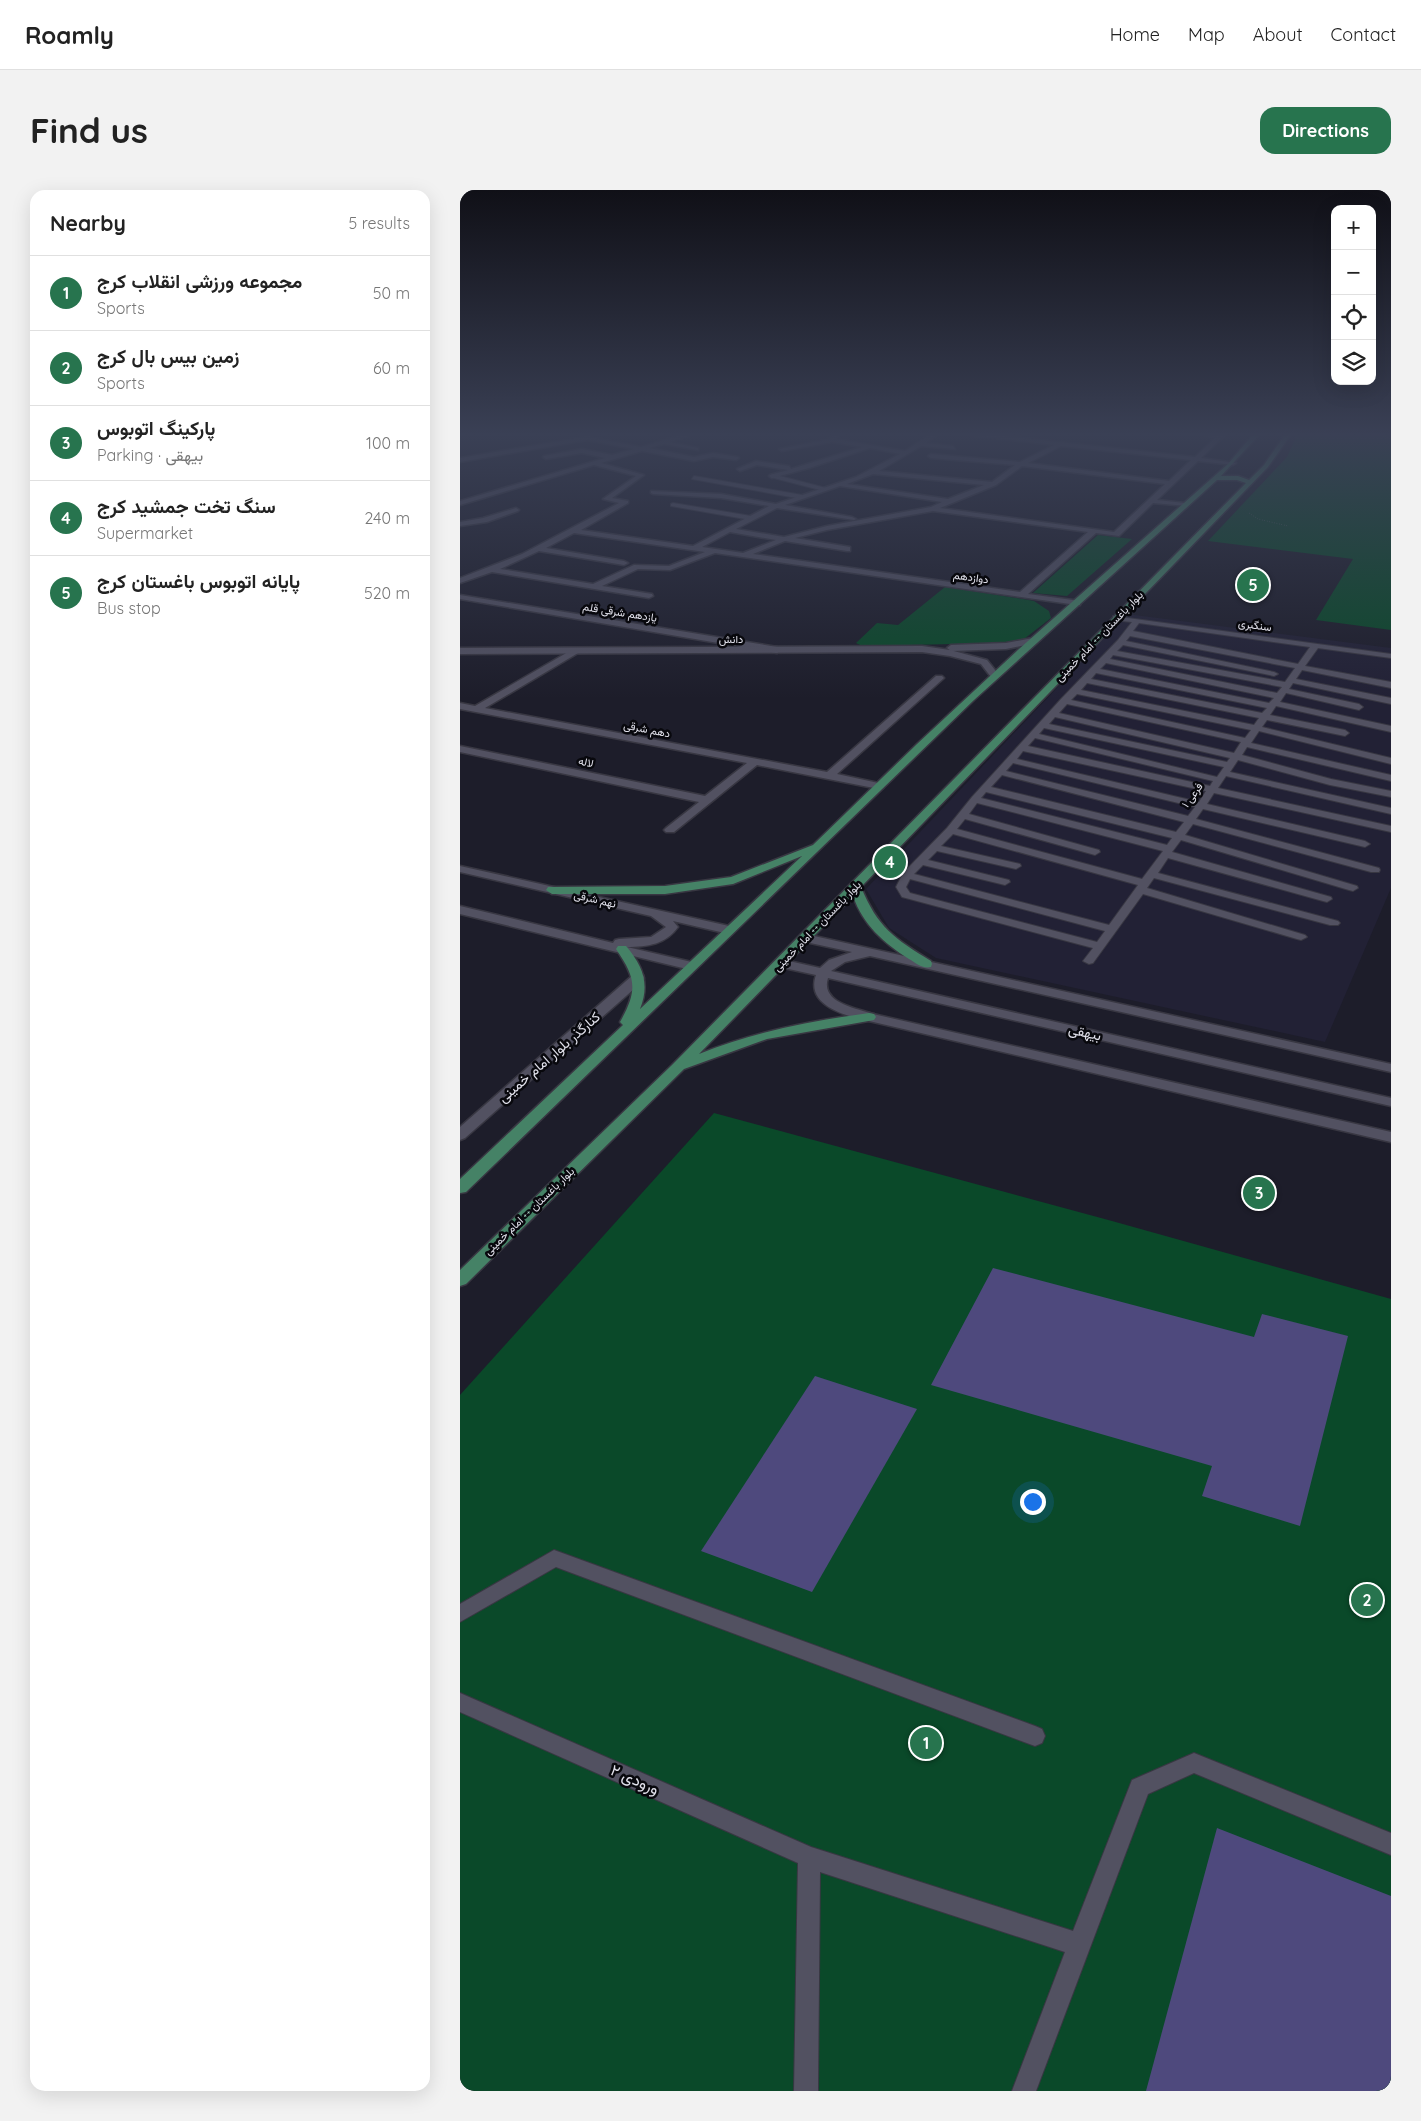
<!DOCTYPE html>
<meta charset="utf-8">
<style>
body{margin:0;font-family:Quicksand,Vazirmatn,sans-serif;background:#f2f2f2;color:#222}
.controls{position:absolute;right:15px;top:15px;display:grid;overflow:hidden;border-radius:10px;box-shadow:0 5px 20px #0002}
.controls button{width:45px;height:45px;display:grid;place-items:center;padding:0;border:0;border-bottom:1px solid #e0e0e0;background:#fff;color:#222;font:25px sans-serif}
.you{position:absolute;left:572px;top:1311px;width:18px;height:18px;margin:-12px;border:4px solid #fff;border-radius:50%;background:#1a73e8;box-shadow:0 0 0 8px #1a73e833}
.badge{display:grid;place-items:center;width:32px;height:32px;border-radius:50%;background:#27744e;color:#fff;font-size:16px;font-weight:700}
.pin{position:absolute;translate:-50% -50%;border:2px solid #fff;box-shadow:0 1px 5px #0006}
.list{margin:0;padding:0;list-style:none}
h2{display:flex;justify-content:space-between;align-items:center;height:65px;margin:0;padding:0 20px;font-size:21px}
h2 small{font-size:16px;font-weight:400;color:#767676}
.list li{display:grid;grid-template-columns:32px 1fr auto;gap:15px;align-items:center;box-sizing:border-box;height:75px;padding:0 20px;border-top:1px solid #e0e0e0}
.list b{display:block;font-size:19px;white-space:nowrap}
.list p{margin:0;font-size:16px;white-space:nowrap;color:#767676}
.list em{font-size:16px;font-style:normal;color:#767676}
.icon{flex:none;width:28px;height:28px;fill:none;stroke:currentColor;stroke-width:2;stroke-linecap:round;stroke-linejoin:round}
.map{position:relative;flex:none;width:931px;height:1901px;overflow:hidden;border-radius:15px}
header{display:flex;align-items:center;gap:30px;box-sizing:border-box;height:70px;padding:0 25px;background:#fff;border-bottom:1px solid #e0e0e0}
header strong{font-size:24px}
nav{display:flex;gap:28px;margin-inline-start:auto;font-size:18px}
.intro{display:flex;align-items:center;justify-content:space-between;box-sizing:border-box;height:120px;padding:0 30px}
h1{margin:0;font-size:35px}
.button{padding:12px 22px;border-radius:15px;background:#27744e;color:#fff;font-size:18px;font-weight:700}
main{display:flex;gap:30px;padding:0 30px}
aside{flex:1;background:#fff;border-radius:15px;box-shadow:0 5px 20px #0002}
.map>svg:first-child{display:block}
.built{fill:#222135}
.green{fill:#0a4929}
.building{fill:#4e497d}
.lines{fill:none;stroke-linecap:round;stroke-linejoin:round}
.service-casing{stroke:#383742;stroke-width:2}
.minor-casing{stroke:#383742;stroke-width:3}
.tertiary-casing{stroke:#383742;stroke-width:3}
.secondary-casing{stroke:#383742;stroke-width:3}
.primary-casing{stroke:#383742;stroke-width:3}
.path{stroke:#6c6c77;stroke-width:1;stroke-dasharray:0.5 2;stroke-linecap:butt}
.service{fill:#525161;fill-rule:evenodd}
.minor{fill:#525161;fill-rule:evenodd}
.tertiary{fill:#525161;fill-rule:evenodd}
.secondary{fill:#525161;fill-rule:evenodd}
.primary{fill:#458266;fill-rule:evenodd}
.labels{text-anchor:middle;stroke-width:5;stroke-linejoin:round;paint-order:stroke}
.far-street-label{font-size:11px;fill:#e2e2ec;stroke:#08080d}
.street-label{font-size:14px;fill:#e2e2ec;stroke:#08080d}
.near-street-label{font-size:16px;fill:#e2e2ec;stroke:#08080d}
</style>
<header>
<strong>Roamly</strong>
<nav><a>Home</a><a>Map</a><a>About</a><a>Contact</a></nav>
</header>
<div class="intro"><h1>Find us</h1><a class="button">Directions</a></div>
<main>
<aside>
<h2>Nearby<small>5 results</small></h2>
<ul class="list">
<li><span class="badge">1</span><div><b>مجموعه ورزشی انقلاب کرج</b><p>Sports</p></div><em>50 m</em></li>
<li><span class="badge">2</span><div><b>زمین بیس بال کرج</b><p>Sports</p></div><em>60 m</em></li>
<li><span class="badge">3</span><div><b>پارکینگ اتوبوس</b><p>Parking · بیهقی</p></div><em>100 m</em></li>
<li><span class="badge">4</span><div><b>سنگ تخت جمشید کرج</b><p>Supermarket</p></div><em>240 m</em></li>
<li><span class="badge">5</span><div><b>پایانه اتوبوس باغستان کرج</b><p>Bus stop</p></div><em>520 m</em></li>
</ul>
</aside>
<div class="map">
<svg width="931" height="1901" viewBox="0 0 931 1901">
<rect width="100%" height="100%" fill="#1d1d2a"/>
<!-- built -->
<path class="built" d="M667,424L931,458V698L865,852L476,768L429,738L406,699Z"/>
<!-- green -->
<g class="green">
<path d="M838,243H931V440L856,430L893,369L748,351L827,267Z"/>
<path d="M638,345L672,349L607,406L573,403Z"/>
<path d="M485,397L563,409L574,411L589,421L591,428L564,449L539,453L402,456L396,453L417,433L438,435Z"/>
<path d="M254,923L652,1031L931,1109V1901H0V1205Z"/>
</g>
<!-- building -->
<g class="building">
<path d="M533,1078L794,1147L802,1124L888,1146L840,1336L742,1306L752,1276L471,1195Z"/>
<path d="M355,1186L457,1219L352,1402L241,1361Z"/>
<path d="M757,1638L931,1706V1901H686Z"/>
</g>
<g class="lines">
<defs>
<g id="service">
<path d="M312,284L366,298L367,299L364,301L310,287Z"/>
<path d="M234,286L342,305L345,307L342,309L232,289Z"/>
<path d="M213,313L291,326L294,328L291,330L211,316V314Z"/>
<path d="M653,426L931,464V468L858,458L845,476L931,492V498L842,480L836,489L931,508V514L833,493L829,499L899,514L903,517L899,520L826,503L820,512L931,536V542L816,516L810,525L885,540L889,543L885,546L807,530L802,537L931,568V574L799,541L791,553L931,585V591L787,557L782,565L871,589L931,601V607L870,595L778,570L770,582L931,618V624L766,586L758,598L931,636V642L754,603L747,614L905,651L910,654L905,657L743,619L736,629L919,678L920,680L919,682H911L733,634L725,645L897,696L898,698L893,701L889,700L721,650L712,662L871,707L872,709L867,712L863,711L708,668L698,683L878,731L880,733L878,735H870L694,688L687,698L845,745L847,747L841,750L837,749L683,704L633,773L629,774L623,771L633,758L442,707L436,697L443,683L487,638L512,607L601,509L658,450L672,432L653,430ZM679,433L850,457L838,474L673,441ZM670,446L835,478L825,492L657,461L663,455L814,486L818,484L814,482L666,451ZM653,465L822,497L817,503L650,469ZM646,473L814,508L809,513L640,479ZM636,483L807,518L802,523L631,489ZM627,493L799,528L794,535L621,500ZM617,504L791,540L785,548L611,510ZM607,514L781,552L774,563L599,523ZM595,527L770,568L767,572L589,534ZM584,538L764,577L757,587L579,544ZM575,548L753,591L750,596L568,556ZM563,561L746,601L739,612L557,569ZM553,573L735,617L728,626L546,581ZM542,585L724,632L716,642L531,597ZM526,602L712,648L707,655L521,608ZM517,613L703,661L682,689L497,639L505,629L635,665L640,662L639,660L509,624ZM493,644L678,695L649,735L454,684L463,675L545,695L550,692L549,690L468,670L477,661L556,679L561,676L560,674L481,656ZM450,689L645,741L637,752L450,703L446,697Z"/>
<path d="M94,1360L575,1536L582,1539L585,1546L582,1553L575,1556L96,1377L0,1432V1414Z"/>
<path d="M0,1503L351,1657L613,1741L672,1590L734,1563L931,1643V1665L734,1583L688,1604L576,1901H552L605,1762L360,1682L358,1901H334L338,1673L0,1522Z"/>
</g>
<g id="minor">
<path d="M125,243H131L130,247L181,257L227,243H237L210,252L238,258V260L204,254L189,258L234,267L253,263L278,267L279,268L276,270L253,267L234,271L182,261L141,273L184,285L152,308L168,311V313L121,340L233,356L309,316L261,308L193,304L191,303V301L261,304L316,314L396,287L440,264L410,258L349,278L312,288L309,286L310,285L328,280L297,275L280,281L277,279L296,271L329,276L331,279L402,257L372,252L322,261L319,259L370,249L375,243H382L376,249L445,261L472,243H480L466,253L493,256L495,259L461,256L419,281L532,292L555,275L471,268L468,266L471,264L560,272L594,255L494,243H517L735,267L756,247L730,243H767L741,268L776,273L773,275L738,271L697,310L725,313L728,315L727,316L693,313L659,346L636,343L568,404L620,411V415H617L255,363L210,380L178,379L142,396L192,404L193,406L189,408L32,382L0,393V388L62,364L159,313L143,309L176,286L134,275L0,315V311L145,268L122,263L86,269L83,267L84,266L122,259L152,265L174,259L127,250L0,272V268L124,247ZM601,256L731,270L709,291L568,273ZM562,276L705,294L654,342L480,318L536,295ZM413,284L524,295L488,309L387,294ZM380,296L482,312L471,317L367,336L324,347L276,339L317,318L394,330L396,329L392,327L325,315ZM473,321L628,342L560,402L293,364L325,351L387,361H390V357L335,348L367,340ZM270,342L316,350L283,363L242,357ZM114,343L245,362L209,376L174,375L133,394L40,379L79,361L164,375L168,373L164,371L86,358Z"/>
<path d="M56,318L59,320L58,321L27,332L0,336V332L23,328Z"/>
<path d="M0,405L317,457L321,460L317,463L0,409Z"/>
<path d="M115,458L119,461L118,463L25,518L367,582L476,486H482L484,488L377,584L423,594L424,596L423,598L419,599L297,575L214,642H206L204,640L206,638L239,612L0,562V556L245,606L287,573L0,519V513L15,516Z"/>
<path d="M178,784L183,785L184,788L183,791L5,948L0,950V937L173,785Z"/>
</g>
<g id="tertiary">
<path d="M573,448L576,449V453L546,459L491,461L487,458L491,455L546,453Z"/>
<path d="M462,456L490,460L527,470L539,485L537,487H531L521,474L490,466L462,462L0,464V458Z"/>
<path d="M0,676L269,736L275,740L269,744L213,731L218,737C206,754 188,757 167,757L236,773L237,776L231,780L0,724V716L153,753L155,750L159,749L191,747L206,737L191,726L0,682Z"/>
</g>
<path id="secondary" d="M345,744L931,874V882L410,766L385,772L371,781L931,908V916L368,788C360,813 396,818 413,824L931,942V952L409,831C387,826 345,816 356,785L315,776L314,773L320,769L360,778L369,770L392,762L341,751L339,748Z"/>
<path id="primary" d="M794,243H801L761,286H778L789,290L804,275L826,243H832L808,277L401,697C418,738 434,748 471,771L472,774L471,777C462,779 456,773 449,769C424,753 403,735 393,706L239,864C294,842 350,831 409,823L414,824L416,827L414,830L307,849L224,879L6,1094L0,1096V1080L212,875L786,293L777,290H757L514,510L6,1002L0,1003V989L163,835L160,832C178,800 176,788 156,759L158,756H166C183,776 190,794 180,819L342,666L273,694L205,704H92L86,700L88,697L205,696L271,687L353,655L457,554L559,459L768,274Z"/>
</defs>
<!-- service casing -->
<use href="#service" class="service-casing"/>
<!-- minor casing -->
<use href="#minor" class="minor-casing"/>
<!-- tertiary casing -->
<use href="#tertiary" class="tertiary-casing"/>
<!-- secondary casing -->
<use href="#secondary" class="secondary-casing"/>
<!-- primary casing -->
<use href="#primary" class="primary-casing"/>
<!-- path -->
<g class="path">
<path d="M916,243L931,249"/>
<path d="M789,323L798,329L828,336"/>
</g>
<!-- service -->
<use href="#service" class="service"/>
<!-- minor -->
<use href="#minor" class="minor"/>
<!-- tertiary -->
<use href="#tertiary" class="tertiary"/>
<!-- secondary -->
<use href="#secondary" class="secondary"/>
<!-- primary -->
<use href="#primary" class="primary"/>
</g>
<!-- sky -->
<linearGradient id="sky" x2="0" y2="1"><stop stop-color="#101017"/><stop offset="0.48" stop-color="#3a4055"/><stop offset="1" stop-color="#3a4055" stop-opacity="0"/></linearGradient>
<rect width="931" height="509" fill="url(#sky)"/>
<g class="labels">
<!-- far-street labels -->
<g class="far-street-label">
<text transform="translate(511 387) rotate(8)" y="4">دوازدهم</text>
<text transform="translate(160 422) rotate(9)" y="4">یازدهم شرقی قلم</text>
<text transform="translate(795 435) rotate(8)" y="4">سنگبری</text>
<text transform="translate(639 446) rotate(-46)" y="4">بلوار باغستان -- امام خمینی</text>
<text x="271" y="453">دانش</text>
<text transform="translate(187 539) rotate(11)" y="4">دهم شرقی</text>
<text transform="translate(126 572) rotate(12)" y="4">لاله</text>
<text transform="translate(732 605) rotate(-54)" y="4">۱ فرعی</text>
<text transform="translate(135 709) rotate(13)" y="4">نهم شرقی</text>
<text transform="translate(357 736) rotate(-46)" y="4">بلوار باغستان -- امام خمینی</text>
<text transform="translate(69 1021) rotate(-44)" y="4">بلوار باغستان -- امام خمینی</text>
</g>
<!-- street labels -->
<g class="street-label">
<text transform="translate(625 842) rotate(13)" y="5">بیهقی</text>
<text transform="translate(89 867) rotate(-41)" y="5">کنارگذر بلوار امام خمینی</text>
</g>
<!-- near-street labels -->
<g class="near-street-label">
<text transform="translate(175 1589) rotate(24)" y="6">ورودی ۲</text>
</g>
</g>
</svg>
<div class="controls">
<button>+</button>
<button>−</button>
<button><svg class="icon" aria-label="locate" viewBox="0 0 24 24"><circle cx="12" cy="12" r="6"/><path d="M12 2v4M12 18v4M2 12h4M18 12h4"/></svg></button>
<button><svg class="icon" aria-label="layers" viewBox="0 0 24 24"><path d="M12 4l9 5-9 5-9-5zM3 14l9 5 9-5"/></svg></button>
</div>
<div class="you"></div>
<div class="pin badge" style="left:466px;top:1553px">1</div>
<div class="pin badge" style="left:907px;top:1410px">2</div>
<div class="pin badge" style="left:799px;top:1003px">3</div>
<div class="pin badge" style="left:430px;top:672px">4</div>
<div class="pin badge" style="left:793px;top:395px">5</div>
</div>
</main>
